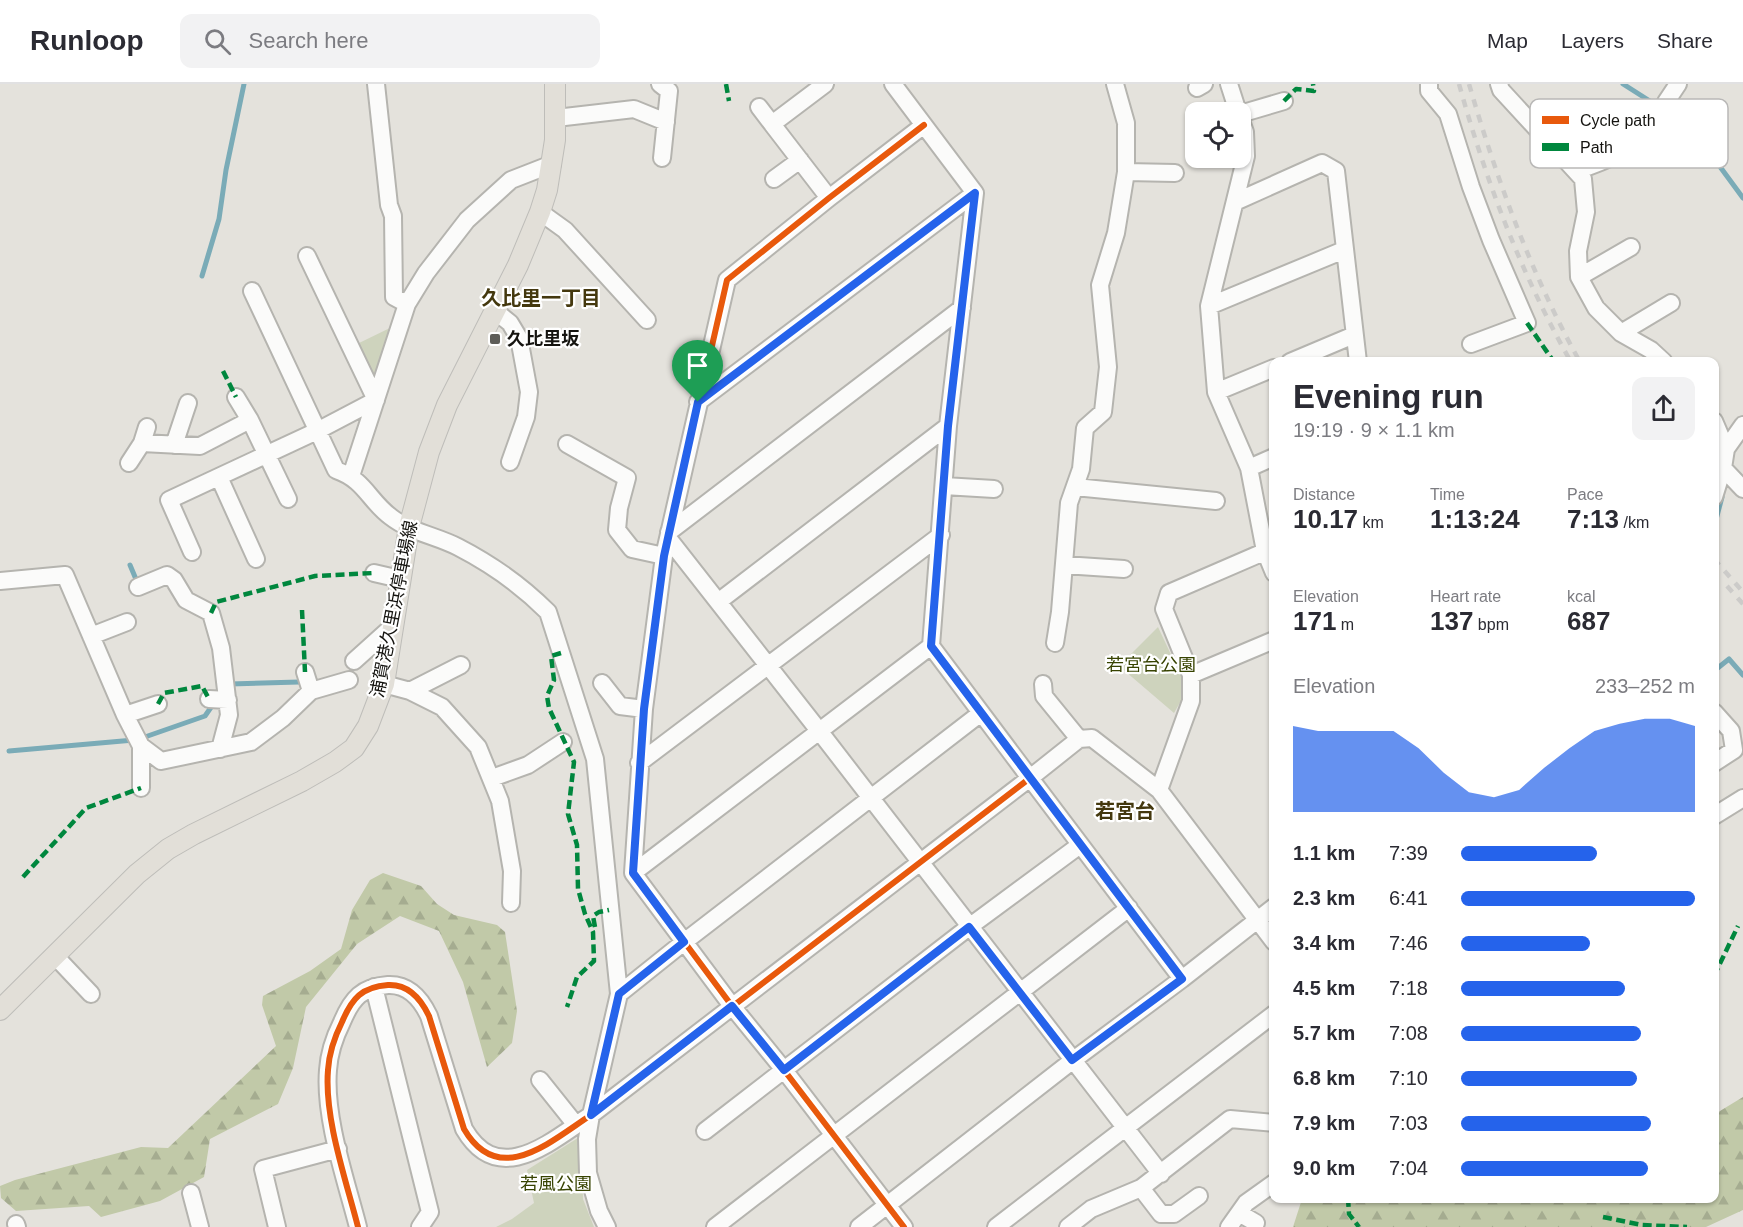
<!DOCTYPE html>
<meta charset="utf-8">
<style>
body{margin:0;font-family:Helvetica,"Noto Sans JP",sans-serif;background:#f2f2f3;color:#2b2b33;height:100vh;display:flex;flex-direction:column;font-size:22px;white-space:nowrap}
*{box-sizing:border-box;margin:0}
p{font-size:20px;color:#7c7c81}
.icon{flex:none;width:33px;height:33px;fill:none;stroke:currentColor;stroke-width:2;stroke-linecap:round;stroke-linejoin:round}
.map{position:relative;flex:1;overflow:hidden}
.drawer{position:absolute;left:1269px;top:273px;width:450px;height:846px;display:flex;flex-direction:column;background:#fff;border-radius:12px;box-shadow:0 2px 4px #0004}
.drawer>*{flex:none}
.controls{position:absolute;left:1185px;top:18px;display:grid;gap:12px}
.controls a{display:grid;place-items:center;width:66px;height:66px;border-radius:12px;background:#fff;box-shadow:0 2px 4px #0004;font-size:30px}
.pin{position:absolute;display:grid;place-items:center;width:51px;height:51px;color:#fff;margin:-62px -26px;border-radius:50% 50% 50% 0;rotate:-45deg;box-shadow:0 0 6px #0007}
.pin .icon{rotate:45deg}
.round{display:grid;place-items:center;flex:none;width:63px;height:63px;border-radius:12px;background:#f2f2f3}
.summary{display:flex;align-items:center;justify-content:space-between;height:102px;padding:0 24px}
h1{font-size:33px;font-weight:700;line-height:45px}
.figures{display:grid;grid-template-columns:repeat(3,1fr);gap:9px;height:102px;padding:6px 24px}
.figures div{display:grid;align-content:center}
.figures b{font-size:26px;font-weight:700}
.figures small{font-size:16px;font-weight:400}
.figures p{font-size:16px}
.chart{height:168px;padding:12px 24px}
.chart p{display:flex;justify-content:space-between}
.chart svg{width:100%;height:108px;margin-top:6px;fill:#2563eb;opacity:.7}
ul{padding:0 24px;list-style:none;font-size:20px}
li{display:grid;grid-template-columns:96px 72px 1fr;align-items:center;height:45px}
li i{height:15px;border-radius:8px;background:#2563eb}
header{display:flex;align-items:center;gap:36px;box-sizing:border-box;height:84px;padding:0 30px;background:#fff;border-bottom:2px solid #e1e1e2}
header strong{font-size:28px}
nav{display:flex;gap:33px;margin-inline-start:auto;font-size:21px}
.search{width:420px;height:54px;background:#f2f2f3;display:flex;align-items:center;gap:15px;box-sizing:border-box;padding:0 21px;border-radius:12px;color:#7c7c81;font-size:22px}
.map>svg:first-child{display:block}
.green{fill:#ced3bd}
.forest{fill:url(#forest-firs)}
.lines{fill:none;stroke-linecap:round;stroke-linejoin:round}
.stream{stroke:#7aabb7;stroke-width:5}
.minor-casing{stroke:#b5b4af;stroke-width:20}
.major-casing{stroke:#bebdb9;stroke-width:22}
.minor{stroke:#fbfbfa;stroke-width:16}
.major{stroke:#e2dfd8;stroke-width:20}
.rail{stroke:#cccbc9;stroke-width:4.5;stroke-dasharray:8 8;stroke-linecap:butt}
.quiet{stroke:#00873e;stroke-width:4.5;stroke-dasharray:9 4.5;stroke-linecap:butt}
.cycleway-casing{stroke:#fff;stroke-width:10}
.cycleway{stroke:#e8590c;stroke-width:6}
.route-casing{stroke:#fff;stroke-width:12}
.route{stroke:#2563eb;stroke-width:8}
.poi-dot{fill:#5d5c57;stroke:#fff;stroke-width:2}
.labels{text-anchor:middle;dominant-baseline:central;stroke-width:4.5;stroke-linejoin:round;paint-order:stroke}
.poi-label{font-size:18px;font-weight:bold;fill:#151410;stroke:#fff;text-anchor:start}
.street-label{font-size:18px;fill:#151410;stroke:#fff}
.park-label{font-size:18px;fill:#374301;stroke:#fff}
.neighbourhood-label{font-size:20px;font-weight:bold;fill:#44380e;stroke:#fff}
.key{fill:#fff;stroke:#b9b8b7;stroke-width:1.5}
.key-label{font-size:16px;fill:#151410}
</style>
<header>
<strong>Runloop</strong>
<div class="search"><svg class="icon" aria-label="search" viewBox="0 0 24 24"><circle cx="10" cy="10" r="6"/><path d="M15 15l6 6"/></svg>Search here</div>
<nav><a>Map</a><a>Layers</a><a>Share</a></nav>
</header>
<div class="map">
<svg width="1743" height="1143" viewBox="0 0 1743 1143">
<defs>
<pattern id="forest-firs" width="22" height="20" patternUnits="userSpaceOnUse" patternTransform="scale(1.5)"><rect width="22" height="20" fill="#c1c9a8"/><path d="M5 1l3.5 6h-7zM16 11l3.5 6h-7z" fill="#a5ac90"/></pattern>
</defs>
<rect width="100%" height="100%" fill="#e4e2dc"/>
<!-- green -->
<path class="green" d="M394 242 374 299 357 260Z
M1158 543 1182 594V615L1174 629 1119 582Z
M581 1052 583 1115 594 1143H496L512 1135 534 1119 527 1086Z"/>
<!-- forest -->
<path class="forest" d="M383 789 421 802 437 820 454 831 497 841 505 848 517 927 512 959 487 983 463 898 439 847 400 832 357 860 306 923 293 984 278 1020 210 1055 204 1093 160 1117 101 1133 89 1122 16 1127 1 1114 0 1102 15 1096 141 1063 168 1064 276 962 262 921 263 912 310 887 341 865 352 826 370 796Z
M1743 1013V1126L1706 1143H1293L1302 1115 1714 1114 1715 1030Z"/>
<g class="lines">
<!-- stream -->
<path class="stream" d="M1623 0 1678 35 1707 65 1743 114
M202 192 219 135 226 86 244 0
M1714 443 1722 413
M130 481 138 500
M1714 587 1729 575 1743 591
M230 600 299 598
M142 654 205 632 214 619
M9 667 134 656"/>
<defs>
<path id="minor" d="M376 0 389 121 393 132 394 213 407 220
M660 0 669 7 662 74
M825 0 772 40 829 114
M893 0 975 109 948 342 931 562 1030 694 1079 655 1092 654 1159 706 1274 858
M1229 0 1238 28
M1429 0V7L1448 30 1471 103 1491 156 1527 239 1471 260
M1499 0 1501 6 1583 95 1586 128 1578 167 1579 193 1596 224 1621 249 1651 266 1664 278
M1197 4 1204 0
M1666 18 1678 0
M759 23 772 40
M1240 30 1284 17
M556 34 634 25 666 38
M1240 34 1245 48 1246 72 1209 222 1216 308 1249 384 1265 467 1274 489
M1576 87C1605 77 1633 66 1655 44
M1126 88 1175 89
M774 95 800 76
M1235 118 1322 79 1336 87 1358 278
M540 128 565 146 647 236
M307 172 376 316
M1579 193 1631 163
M252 207 336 386C365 396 369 417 391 433 410 448 437 452 458 463 491 480 522 502 548 528L595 675 619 910 591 1031 587 1055 588 1089 599 1127 607 1143
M1209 222 1344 166
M495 227 510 239 519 254 529 308 526 333 510 378
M1621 249 1671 219
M1290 278 1354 251
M1216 308 1274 284
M236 313 250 336 288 415
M698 318 975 109
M1714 337 1726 365
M142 359 200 362 250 336
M567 360 627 394 619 424 617 446 632 465 664 472
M174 361 188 319
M129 379 142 359 147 343
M1249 384 1274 373
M1723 384 1743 405
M351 392 407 220 426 189 467 136 511 96 552 80
M219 393 256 475
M944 402 994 405
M1075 403 1216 417
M1714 413 1723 384 1726 365 1743 341
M669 448 962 224
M668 454 820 648 1161 1090
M192 468 169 416 317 347 376 316
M1064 481 1124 485
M374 489 400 495
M0 497 65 491 125 631 141 662 161 677 251 658 283 634 311 607 349 596
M138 503 167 491 174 496 186 516 211 529 221 564 229 631 220 665
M718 518 948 342
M91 552 127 538
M1055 559 1060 528 1069 419 1081 385 1085 344 1103 328 1108 283 1100 201 1116 149 1126 88V39L1115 0
M354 577 394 541
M305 588 311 607
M1191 591 1274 556
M602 599 620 622 644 625
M384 600 410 607 442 623 478 663 500 717 512 787 511 819
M1043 600 1044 612 1079 655
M410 607 461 581
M209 615 228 616
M1714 628 1731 647 1734 666 1714 679
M125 631 158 620
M141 662V704
M639 679 941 451
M492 694 528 681 563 658
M1159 706 1191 617V591L1164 525 1169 509 1273 464
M1714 732 1743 714
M633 789 931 562
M55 872 91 910
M374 903 430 1128 420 1143
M619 910 684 858 981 629
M540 996 576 1041
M705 1047 969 843 1080 761
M1141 1104 1161 1130H1174L1199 1112
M191 1109 200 1143
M1239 1129 1256 1139
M16 1140 17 1143
M277 1143 263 1085 338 1065
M358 1143C346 1096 324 1034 328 986 329 970 335 952 342 938 352 914 362 903 388 901 409 900 421 915 429 932L464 1045C499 1105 551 1057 591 1031L1030 694 1182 895
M715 1143 1129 824
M859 1143 1072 977 1182 895 1274 823
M904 1143 784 986 732 922 633 789 644 625 664 472 727 196 829 114 924 41
M996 1143 1274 930
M1068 1143 1091 1125 1141 1104 1230 1035 1274 1039
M1229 1143 1246 1119 1274 1099"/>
<path id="major" d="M0 926 137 790 168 765 194 750 302 697 335 678 354 664 368 642 384 600 409 443 429 368 447 321 518 181 540 128 547 106 555 56V0"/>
</defs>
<!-- minor casing -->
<use href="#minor" class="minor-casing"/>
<!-- major casing -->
<use href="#major" class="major-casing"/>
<!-- minor -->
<use href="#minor" class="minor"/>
<!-- major -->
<use href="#major" class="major"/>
<!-- rail -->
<path class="rail" d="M1459 0C1486 97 1521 190 1571 278
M1469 0C1497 96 1531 190 1580 278
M1714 475 1743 508
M1727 502 1743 520"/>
<!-- quiet -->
<path class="quiet" d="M726 0 729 17
M1284 17 1296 5 1314 7 1313 0
M1527 239 1554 278
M223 287 236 313
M302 526 305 588
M211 529 216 518 315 492 374 489
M561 569 551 572 554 596 547 612 549 624 574 678 568 730 577 761 578 805 585 830 593 848 594 877 577 893 567 923
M158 620 164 609 202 602 209 615
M23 793 86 724 141 704
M595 843 593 832 599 828 609 826
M1714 892 1738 842
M1714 964 1717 967
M1348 1114 1349 1130 1359 1143
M1603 1133 1642 1141 1687 1143"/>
<defs>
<path id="cycleway" d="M358 1143C346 1096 324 1034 328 986 329 970 335 952 342 938 352 914 362 903 388 901 409 900 421 915 429 932L464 1045C499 1105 551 1057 591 1031L1030 694 1182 895
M904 1143 784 986 732 922 633 789 644 625 664 472 727 196 829 114 924 41"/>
</defs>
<!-- cycleway casing -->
<use href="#cycleway" class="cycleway-casing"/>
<!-- cycleway -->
<use href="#cycleway" class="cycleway"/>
</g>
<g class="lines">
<defs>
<path id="route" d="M975 109 948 342 931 562 1182 895 1072 976 969 843 784 986 732 922 591 1031 619 910 684 858 633 789 644 625 664 472 698 318Z"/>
</defs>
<!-- route casing -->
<use href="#route" class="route-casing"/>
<!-- route -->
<use href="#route" class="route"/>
</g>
<!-- markers -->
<rect class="poi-dot" x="489" y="249" width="12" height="12" rx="3"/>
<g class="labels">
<!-- poi labels -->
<g class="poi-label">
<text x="507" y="255">久比里坂</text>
</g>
<!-- street labels -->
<g class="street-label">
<text transform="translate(394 525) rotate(-79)">浦賀港久里浜停車場線</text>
</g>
<!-- park labels -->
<g class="park-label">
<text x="1151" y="581">若宮台公園</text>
<text x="556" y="1100">若風公園</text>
</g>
<!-- neighbourhood labels -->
<g class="neighbourhood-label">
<text x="541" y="214">久比里一丁目</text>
<text x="1125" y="727">若宮台</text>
</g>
</g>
<!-- legend -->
<rect x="1530" y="15" width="198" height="69" rx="9" class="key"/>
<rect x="1542" y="32" width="27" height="8" fill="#e8590c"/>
<rect x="1542" y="59" width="27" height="8" fill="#00873e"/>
<g class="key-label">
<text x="1580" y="42">Cycle path</text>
<text x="1580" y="69">Path</text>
</g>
</svg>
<div class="controls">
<a><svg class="icon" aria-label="locate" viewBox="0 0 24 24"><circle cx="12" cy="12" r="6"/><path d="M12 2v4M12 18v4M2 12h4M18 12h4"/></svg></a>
</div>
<div class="pin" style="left:698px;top:318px;background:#1e9e55"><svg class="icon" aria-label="arrive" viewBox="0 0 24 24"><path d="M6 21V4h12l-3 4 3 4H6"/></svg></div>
<section class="drawer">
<div class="summary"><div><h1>Evening run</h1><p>19:19 · 9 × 1.1 km</p></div><a class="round"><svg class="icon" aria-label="share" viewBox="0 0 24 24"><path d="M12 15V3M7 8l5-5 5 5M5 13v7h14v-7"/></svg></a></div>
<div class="figures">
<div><p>Distance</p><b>10.17<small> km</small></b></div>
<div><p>Time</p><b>1:13:24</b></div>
<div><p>Pace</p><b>7:13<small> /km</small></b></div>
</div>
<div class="figures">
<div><p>Elevation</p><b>171<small> m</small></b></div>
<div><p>Heart rate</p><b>137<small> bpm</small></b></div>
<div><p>kcal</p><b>687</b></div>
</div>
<div class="chart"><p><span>Elevation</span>233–252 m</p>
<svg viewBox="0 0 160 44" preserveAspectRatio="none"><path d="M0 44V9L10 11L20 11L30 11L40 11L50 18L60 28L70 36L80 38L90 35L100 26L110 18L120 11L130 8L140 6L150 6L160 9V44z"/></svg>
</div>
<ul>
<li><b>1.1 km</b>7:39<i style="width:58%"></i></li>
<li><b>2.3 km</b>6:41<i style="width:100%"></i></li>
<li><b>3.4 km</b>7:46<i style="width:55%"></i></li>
<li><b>4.5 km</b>7:18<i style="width:70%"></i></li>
<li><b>5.7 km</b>7:08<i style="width:77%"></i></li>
<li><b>6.8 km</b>7:10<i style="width:75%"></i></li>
<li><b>7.9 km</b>7:03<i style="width:81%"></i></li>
<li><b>9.0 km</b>7:04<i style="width:80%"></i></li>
</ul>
</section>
</div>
